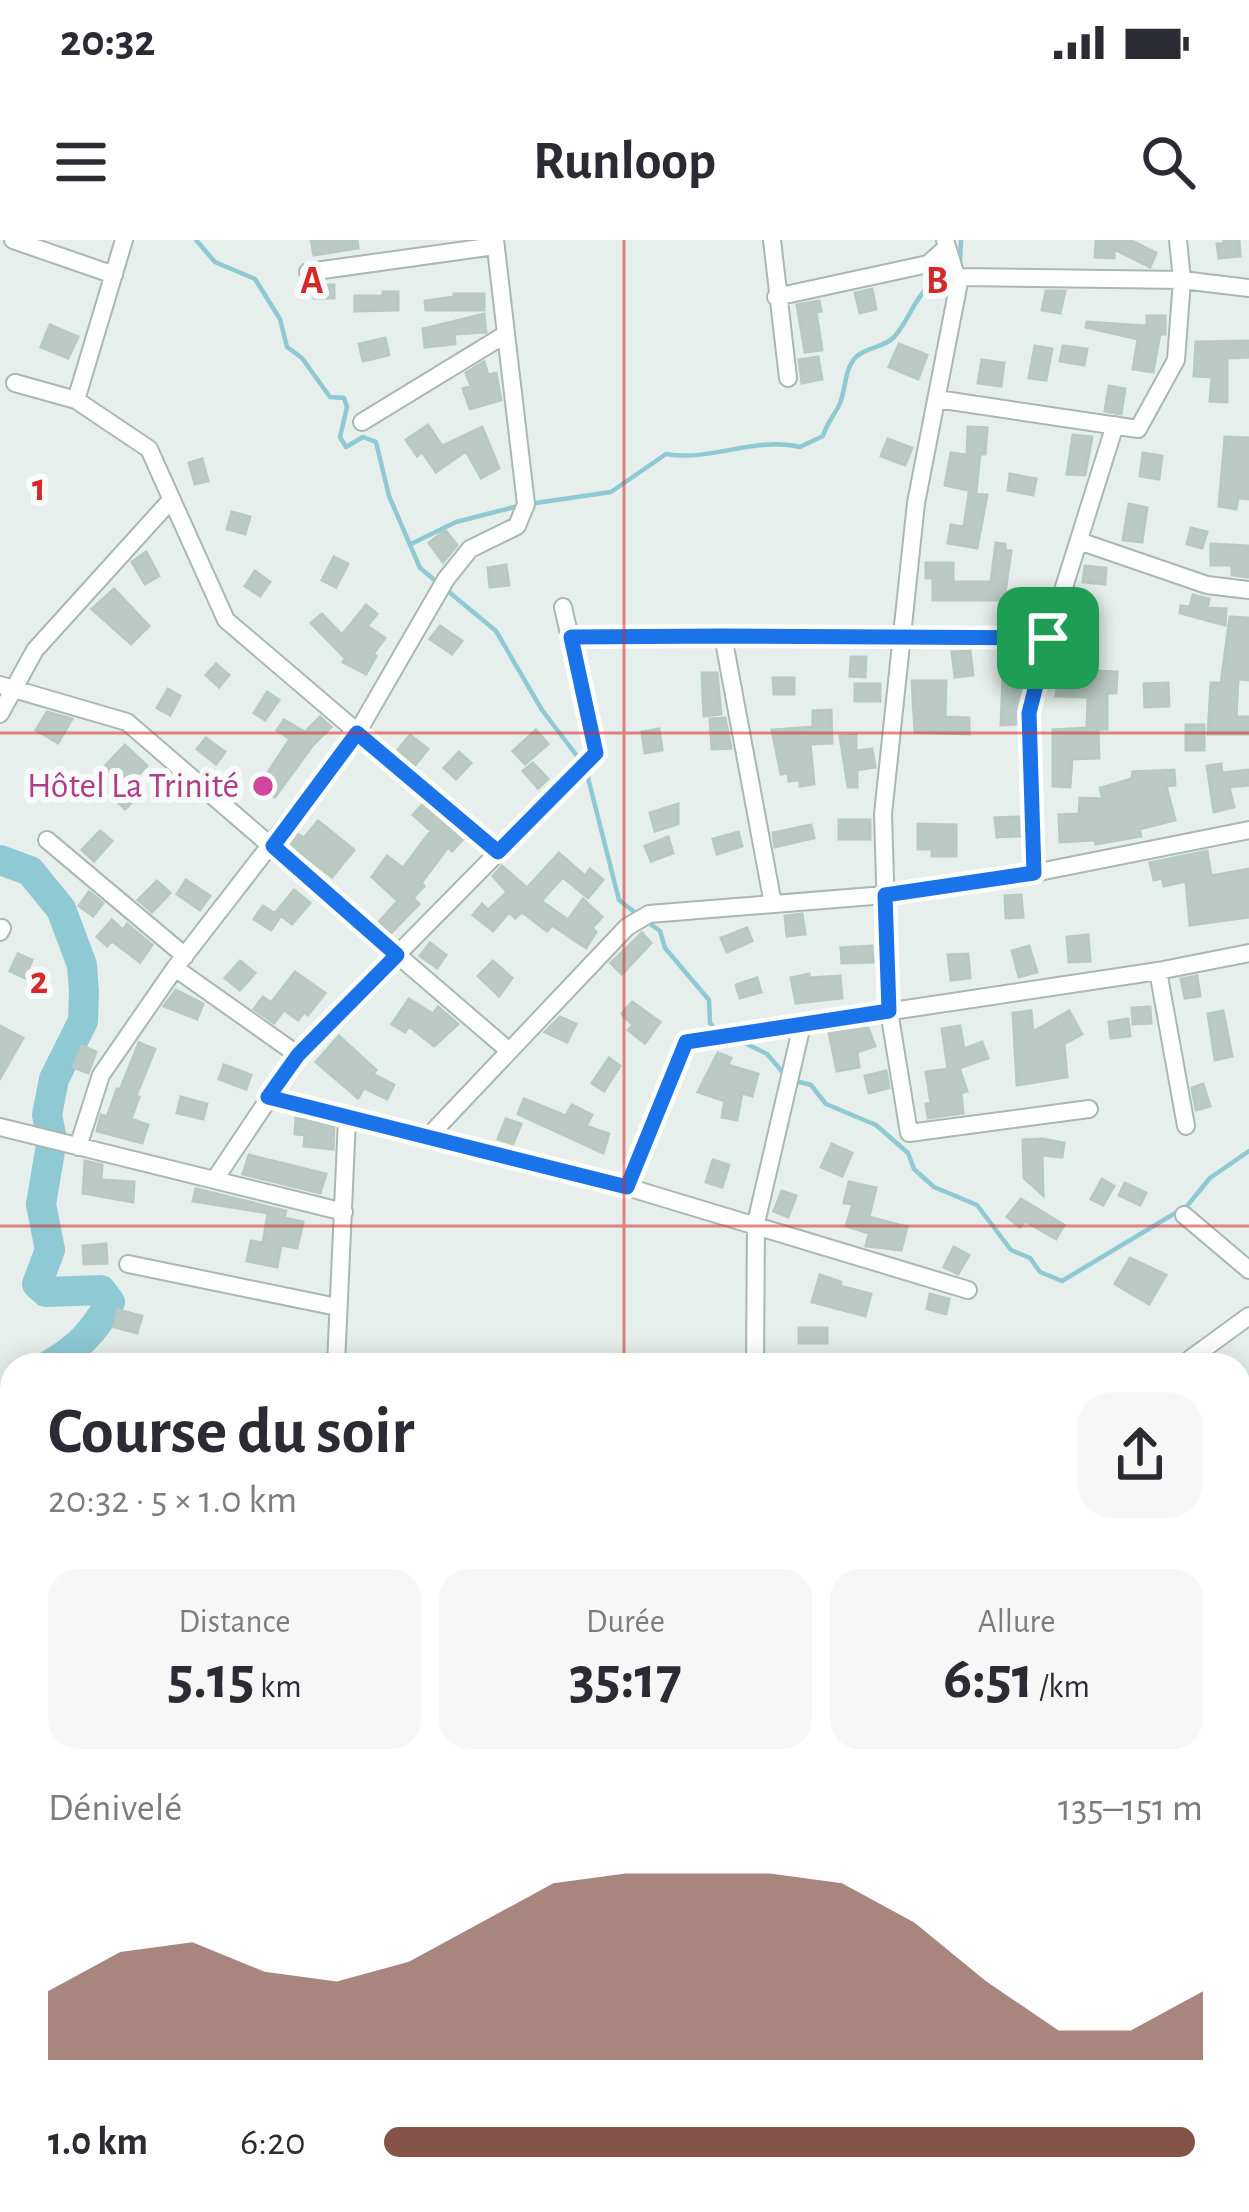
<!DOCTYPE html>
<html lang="fr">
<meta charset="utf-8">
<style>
body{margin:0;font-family:"Alegreya Sans",sans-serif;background:#f7f7f7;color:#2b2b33;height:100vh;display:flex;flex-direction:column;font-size:45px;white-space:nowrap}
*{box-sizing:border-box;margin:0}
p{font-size:39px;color:#7c7c81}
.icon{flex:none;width:66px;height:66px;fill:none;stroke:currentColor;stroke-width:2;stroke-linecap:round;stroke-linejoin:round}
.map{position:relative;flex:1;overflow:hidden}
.panel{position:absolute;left:0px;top:1113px;width:1251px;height:861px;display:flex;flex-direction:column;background:#fff;border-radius:36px 36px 0 0;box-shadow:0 6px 30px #0003}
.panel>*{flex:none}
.pin{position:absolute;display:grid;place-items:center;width:102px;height:102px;color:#fff;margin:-51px;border-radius:24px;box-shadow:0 6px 18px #0006}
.round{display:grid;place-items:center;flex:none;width:126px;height:126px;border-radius:36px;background:#f7f7f7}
.summary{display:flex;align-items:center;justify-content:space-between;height:204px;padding:0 48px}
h1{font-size:66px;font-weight:600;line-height:90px}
.figures{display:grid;grid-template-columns:repeat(3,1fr);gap:18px;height:204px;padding:12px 48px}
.figures div{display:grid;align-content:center;border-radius:30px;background:#f7f7f7;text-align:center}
.figures b{font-size:60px;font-weight:600}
.figures small{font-size:33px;font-weight:400}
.figures p{font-size:33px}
.chart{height:336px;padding:24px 48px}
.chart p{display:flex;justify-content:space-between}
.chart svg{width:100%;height:216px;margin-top:12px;fill:#855347;opacity:.7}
ul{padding:0 48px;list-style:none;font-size:39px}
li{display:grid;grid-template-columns:192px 144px 1fr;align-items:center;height:90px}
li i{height:30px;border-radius:15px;background:#855347}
.status{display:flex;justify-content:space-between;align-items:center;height:84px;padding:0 60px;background:#fff;direction:ltr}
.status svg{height:33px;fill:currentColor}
header{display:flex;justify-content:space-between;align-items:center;height:156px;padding:0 48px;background:#fff;font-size:54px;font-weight:600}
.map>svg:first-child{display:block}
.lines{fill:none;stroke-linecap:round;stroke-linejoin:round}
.stream{stroke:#8ec9d4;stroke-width:4.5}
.river{stroke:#8ec9d4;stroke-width:30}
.building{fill:#bbcac4;stroke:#b8c9c2;stroke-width:3}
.minor-casing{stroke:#a8b8b2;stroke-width:20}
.minor{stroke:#fff;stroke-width:16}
.route-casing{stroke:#fff;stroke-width:24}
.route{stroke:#1a73e8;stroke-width:15}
.grid{fill:none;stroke:#d62828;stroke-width:3;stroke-opacity:0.55}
.hotel-dot{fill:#d1479c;stroke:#f7fbf9;stroke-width:4.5}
.labels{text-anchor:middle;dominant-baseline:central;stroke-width:12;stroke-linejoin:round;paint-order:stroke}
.hotel-label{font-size:36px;fill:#b23c85;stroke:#f7fbf9;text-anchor:end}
.grid-label{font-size:39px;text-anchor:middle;font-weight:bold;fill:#d62828;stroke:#f7fbf9;stroke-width:12;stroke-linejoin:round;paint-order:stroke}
</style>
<div class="status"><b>20:32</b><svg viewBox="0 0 49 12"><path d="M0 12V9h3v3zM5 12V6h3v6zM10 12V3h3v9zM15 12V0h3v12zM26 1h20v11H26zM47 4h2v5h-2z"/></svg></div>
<header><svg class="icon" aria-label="menu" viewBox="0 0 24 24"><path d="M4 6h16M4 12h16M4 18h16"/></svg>Runloop<svg class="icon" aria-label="search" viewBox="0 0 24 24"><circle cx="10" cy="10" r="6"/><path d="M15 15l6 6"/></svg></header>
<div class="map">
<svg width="1249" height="1972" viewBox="0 0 1249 1972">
<rect width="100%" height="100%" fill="#e6efeb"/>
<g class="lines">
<!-- stream -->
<path class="stream" d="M196 0 215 22 255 39 280 79 287 107 302 118 330 157 344 158 347 167 340 197 346 207 363 197 376 202 389 256 420 328 496 391 542 470 580 520
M960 23 961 0
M529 264 611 252 666 214C711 222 755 196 800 207L823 196C827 182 835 175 840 163 846 149 844 132 854 119 864 107 885 108 895 96 914 73 917 46 948 34
M411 304 456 282 518 266
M586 530 619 660 637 674
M646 681 660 691 665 708 709 760 710 783 718 792
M739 800 767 814 786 836
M796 841 811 845 826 864 876 885 908 913 914 929 934 947 977 965 1011 1010 1030 1018 1040 1032 1062 1041 1187 966 1210 938 1249 911"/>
<!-- river -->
<path class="river" d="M0 620 30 631 61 669 82 725 84 752 83 781 54 839 47 875 52 899 41 964 50 1010 37 1044 46 1052 101 1050 110 1062C95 1091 77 1109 49 1125
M0 1185 12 1171
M0 1323 10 1353 5 1396 12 1410
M148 1972 151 1962"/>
</g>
<!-- building -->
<path class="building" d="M311 0H357L358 8 314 15Z
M1096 0H1130L1156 13 1150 27 1114 9V18L1095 17Z
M1224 0H1239L1240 16 1219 18 1217 4H1224Z
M314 45H334V58H314Z
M872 49 876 69 860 73 855 53Z
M1046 51H1065L1060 73 1042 70Z
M383 52H398V70L355 71V56H383Z
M454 54H484V70H426L425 61 454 57Z
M819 61 821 71 816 72 822 110 805 112 797 65Z
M484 74 486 92 454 94 455 104 425 107 423 89Z
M1147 76H1165V94H1160L1153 132 1133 129 1138 99 1086 87 1087 82 1147 86Z
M50 85 78 97 68 118 41 107Z
M385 98 389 115 363 121 359 104Z
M1249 101V117L1227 118V162L1210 161 1212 137 1194 136 1196 102Z
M899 104 927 115 918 139 889 127Z
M1035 106 1052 109 1046 140 1029 138Z
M1063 106 1087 109 1084 125 1060 121Z
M818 117 822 139 802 143 799 120Z
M982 120 1004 123 1001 146 978 143Z
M484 122 488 135 496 133 501 160 470 169 463 149 471 146 466 133Z
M1109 146 1125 149 1121 174 1105 171Z
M428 185 442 206 482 187 499 228 481 238 466 211 436 232 422 212 417 216 406 200Z
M968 187 987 188 985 214H980L976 252 945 245 951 213 967 215Z
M1073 195 1092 197 1085 235 1067 234Z
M1225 197 1249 198V259L1238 258 1236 269 1219 266Z
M888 199 912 208 905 225 881 216Z
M1143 213 1162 216 1159 239 1140 236Z
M202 219 208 241 195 244 189 223Z
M1010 234 1036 239 1033 255 1008 250Z
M969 253 987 255 977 308 948 303 951 285 964 287Z
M1129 264 1147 268 1142 302 1123 300Z
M232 272 250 277 245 294 227 289Z
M1191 288 1207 292 1202 308 1187 304Z
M445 290 457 305 443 322 429 303Z
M996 303 1005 304V310L1011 311 1004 360H933V338H926V323H953V342H991Z
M1211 304 1249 306V337L1232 335V325H1211Z
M146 312 159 336 145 344 132 322Z
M334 317 348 324 336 347 322 340Z
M506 325 509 345 490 347 488 328Z
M1085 326 1106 328 1105 344 1083 342Z
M255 331 270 342 260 356 245 346Z
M114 349 149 386 131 404 92 369Z
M1193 355 1209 359 1207 368 1226 369 1225 385 1180 373 1181 366 1190 367Z
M366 365 377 374 367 386 385 398 373 414 376 416 366 434 343 422 345 418 311 383 322 374 342 395Z
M1230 377 1249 378V440L1238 439 1236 477H1249V494H1208L1211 443H1221Z
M440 386 462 401 452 414 430 399Z
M970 411 973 435 955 437 952 412Z
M1004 411H1032L1017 484 1001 485Z
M851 417H866L865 437 850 436Z
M216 424 229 435 219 447 206 435Z
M1060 429 1117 432 1116 453H1107V489H1098L1099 518 1072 519 1070 547 1053 546V490L1087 488 1088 457 1056 456Z
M702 433H717L721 474 704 476Z
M773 438H794V454H774Z
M912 441H946L945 477 969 478V494L915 492Z
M1168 443 1169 466 1145 467 1144 444Z
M855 444H880V461H855Z
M168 449 180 456 170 475 157 468Z
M267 452 279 460 265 480 254 473Z
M831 470 832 503 810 504 814 544 800 546V540L789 541 788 533 781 534 772 490 813 487V471Z
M47 472 72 479 58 503 36 490Z
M320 477 331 487 312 506 275 557 259 546 290 499 277 490 284 480 305 492Z
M725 478 731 508 712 509 710 479Z
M1186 485H1204V510H1186Z
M659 489 662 510 645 513 642 492Z
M536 490 548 504 525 524 513 511Z
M410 495 428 509 415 525 398 510Z
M856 495V511L872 509 875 527 857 530V547H848L840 496Z
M206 498 225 512 216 524 197 509Z
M125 505 147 526 127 546 138 556 125 569 106 551 110 547 101 538 107 533 102 529Z
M459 512 471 523 456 539 444 528Z
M533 523 548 539 538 548 523 531Z
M1221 524 1222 533 1249 530V545L1229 547 1234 567 1214 572 1207 526Z
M1174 530 1175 545 1166 546 1175 580 1139 589 1141 596 1096 604 1095 600 1060 602 1059 575 1079 574 1080 558 1103 559 1100 548 1132 539 1133 532Z
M678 564V584L655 591 650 573Z
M422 565 462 600 452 611 448 607 421 643 424 646 413 658 419 664 391 693 379 682 398 661 372 637 387 616 403 628 431 591 413 575Z
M1019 577 1020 596 997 597 995 578Z
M839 580H870V599H839Z
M318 581 354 610 332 637 288 603 296 593 304 598Z
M918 584 956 585V616H932V609H918Z
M811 585 814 598 775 607 773 593Z
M100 591 112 601 94 621 82 610Z
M738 592 742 606 717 614 713 599Z
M668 597 673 613 651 621 645 606Z
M1207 611 1211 636 1249 629V677L1190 685 1186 641 1164 646 1162 638 1154 640 1150 623Z
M559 613 585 636 590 629 603 640 588 658 563 637 541 661 568 680 583 659 602 677 592 688 596 692 586 708 552 685 547 691 522 672 515 678 509 672 493 691 473 675 482 664 488 670 507 652 493 636 502 626 527 648Z
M186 640 210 656 200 670 177 654Z
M157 641 170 653 152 672 138 660Z
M294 650 310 663 292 684 276 672Z
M89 652 103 663 93 676 79 666Z
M1021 655 1023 677 1006 678 1005 656Z
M263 666 280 677 271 690 254 679Z
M802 674 805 694 787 696 785 676Z
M112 680 123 690 127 684 152 705 140 722 112 701 107 706 97 697Z
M747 688 752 701 727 712 721 698Z
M642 693 651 703 622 734 611 723Z
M1088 695 1090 721 1069 722 1067 697Z
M430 703 446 715 437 728 420 716Z
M872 706 873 722 842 723 841 708Z
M1029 706 1037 732 1019 737 1012 711Z
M18 714 32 720 25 738 10 731Z
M968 714 970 738 951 740 948 715Z
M240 721 255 733 240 750 225 738Z
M493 721 512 738 499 756 478 736Z
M295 732 325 753 308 775 304 772 298 780 284 770 274 783 254 769 263 757 271 763Z
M809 734V738L840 736 842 758 796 763 791 738Z
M1197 736 1200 756 1185 758 1181 739Z
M757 738 761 752 740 758 736 745Z
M176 750 203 764 197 779 164 766Z
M409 759 433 774 438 767 458 784 434 806 409 786 405 792 392 784Z
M632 762 660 782 645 803 628 790 633 785 622 774Z
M1150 767 1151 783 1133 784 1132 768Z
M1031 771 1033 792 1069 771 1082 794 1064 804 1067 837 1017 845 1013 773Z
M1223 771 1232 816 1215 820 1208 774Z
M560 777 576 784 567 802 545 792Z
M1128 779 1130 796 1111 798 1109 782Z
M0 786 23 798 0 838Z
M960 786 964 809 982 802 988 818 959 828 967 851 961 853 963 873 928 878 926 864 931 863 926 832 948 829 942 789Z
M868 788 875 806 857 812 859 827 837 831 829 793Z
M339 796 376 830 373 834 394 845 387 859 364 848 358 858 316 822Z
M139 803 155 809 136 856 139 857 131 879 148 885 142 903 97 891 101 875 107 877 117 849 120 850Z
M82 806 96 812 88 833 73 827Z
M718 813 731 818 728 825 758 834 752 856 742 853 737 880 722 877 725 861 698 852Z
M609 818 620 826 604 851 592 843Z
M224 825 251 835 246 849 219 839Z
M886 831 889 848 869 853 865 836Z
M1203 844 1210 866 1196 870 1192 848Z
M181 857 207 864 203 879 177 873Z
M524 859 566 876 572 865 592 875 586 886 609 894 603 913 518 874Z
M296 878 334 886 333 909 304 906 305 895 295 894Z
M506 879 521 884 513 904 498 899Z
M1042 899 1064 903 1062 917 1042 915 1043 955 1024 938 1023 900Z
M832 904 852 913 842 936 821 927Z
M249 915 326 934 320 953 243 934Z
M713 920 729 925 722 947 706 942Z
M85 921 102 925 101 940 134 942 133 962 83 953Z
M1102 939 1114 946 1103 965 1091 959Z
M849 942 876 948 869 977 907 987 901 1010 866 1006 869 993 846 986 853 964 844 963Z
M1125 943 1146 953 1140 965 1119 955Z
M196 949 286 971 284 978 303 982 297 1008 281 1005 277 1027 247 1021 251 1001 263 1003 268 973 193 961Z
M782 951 796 956 788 977 774 971Z
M1021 959 1064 985 1056 999 1025 981 1020 987 1007 977Z
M106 1004 107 1023 84 1024 83 1006Z
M954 1007 969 1015 958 1034 944 1027Z
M1130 1018 1166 1035 1149 1064 1115 1044Z
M820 1035 841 1042 840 1046 871 1054 865 1076 812 1062Z
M930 1054 949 1059 946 1074 927 1069Z
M118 1070 142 1076 137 1093 114 1087Z
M799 1088H827V1103H799Z"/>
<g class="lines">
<defs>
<path id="minor" d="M13 0 114 35
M772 0 788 138
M945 0 956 36 960 37 1182 40 1249 48
M308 32 495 6
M960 37 916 263 883 574 889 771 909 893 1089 869
M776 57 928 24 946 8
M15 143 76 160 124 0
M937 159 1138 189 1176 120 1182 40 1178 0
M76 160 149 209 226 380 498 612
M362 182 506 94
M1079 301 1207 345 1249 350
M723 396 773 664
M571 397 1048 398
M0 445 127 482 508 810
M0 474 35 410 170 261
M47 600 185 716
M1034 633 1029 473 1048 398 1115 185
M0 692 2 688
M175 728 298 815
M1158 731 1186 886
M269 857 627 947 968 1050
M0 887 344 972
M427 898 627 687 649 674 885 655 1034 633 1249 590
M78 907 101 835 175 728 357 493 446 339 470 309 517 286 526 264 495 0
M215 939 298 815 596 513 563 367
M627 947 686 802 1158 731 1249 713
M1184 975 1249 1030
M128 1024 337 1067
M1190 1119 1249 1076
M336 1125 347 879
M755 1125 756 983 802 785
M1239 1185 1249 1186
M0 1187 12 1188
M1239 1327 1249 1329
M1239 1474 1249 1476
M1239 1640 1249 1641
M1239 1743H1249
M0 1873 12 1866
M1239 1885 1249 1886
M0 1926 12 1945
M34 1972 67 1962
M462 1972V1962
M750 1972V1962
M1086 1972V1962"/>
</defs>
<!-- minor casing -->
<use href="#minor" class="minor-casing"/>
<!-- minor -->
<use href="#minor" class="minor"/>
</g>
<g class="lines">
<defs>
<path id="route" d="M723 396 1048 398 1029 473 1034 633 885 655 889 771 686 802 627 947 268 857 298 815 397 715 273 606 357 493 498 612 596 513 571 397Z"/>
</defs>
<!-- route casing -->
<use href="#route" class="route-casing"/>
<!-- route -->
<use href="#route" class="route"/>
</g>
<!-- grid -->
<path class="grid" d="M624 0V1125M0 493H1249M0 986H1249M0 1479H12M1239 1479H1249M624 1962V1972"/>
<!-- markers -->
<circle class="hotel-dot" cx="263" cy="546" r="12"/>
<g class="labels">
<!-- hotel labels -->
<g class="hotel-label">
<text x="239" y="546">Hôtel La Trinité</text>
</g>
</g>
<g class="grid-label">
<text x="312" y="53">A</text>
<text x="937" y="53">B</text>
<text x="39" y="260">1</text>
<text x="39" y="753">2</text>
</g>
</svg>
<div class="pin" style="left:1048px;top:398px;background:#1e9e55"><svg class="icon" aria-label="arrive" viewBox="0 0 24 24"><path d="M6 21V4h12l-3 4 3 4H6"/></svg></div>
<section class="panel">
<div class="summary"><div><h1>Course du soir</h1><p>20:32 · 5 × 1.0 km</p></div><a class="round"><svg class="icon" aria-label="share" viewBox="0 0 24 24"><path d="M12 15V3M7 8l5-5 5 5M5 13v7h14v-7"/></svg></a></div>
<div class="figures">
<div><p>Distance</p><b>5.15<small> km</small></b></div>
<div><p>Durée</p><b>35:17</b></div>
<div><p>Allure</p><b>6:51<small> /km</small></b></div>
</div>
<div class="chart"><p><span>Dénivelé</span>135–151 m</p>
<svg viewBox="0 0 160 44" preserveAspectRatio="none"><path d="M0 44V30L10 22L20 20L30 26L40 28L50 24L60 16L70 8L80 6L90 6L100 6L110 8L120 16L130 28L140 38L150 38L160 30V44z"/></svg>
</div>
<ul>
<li><b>1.0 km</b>6:20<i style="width:99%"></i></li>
</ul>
</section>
</div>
